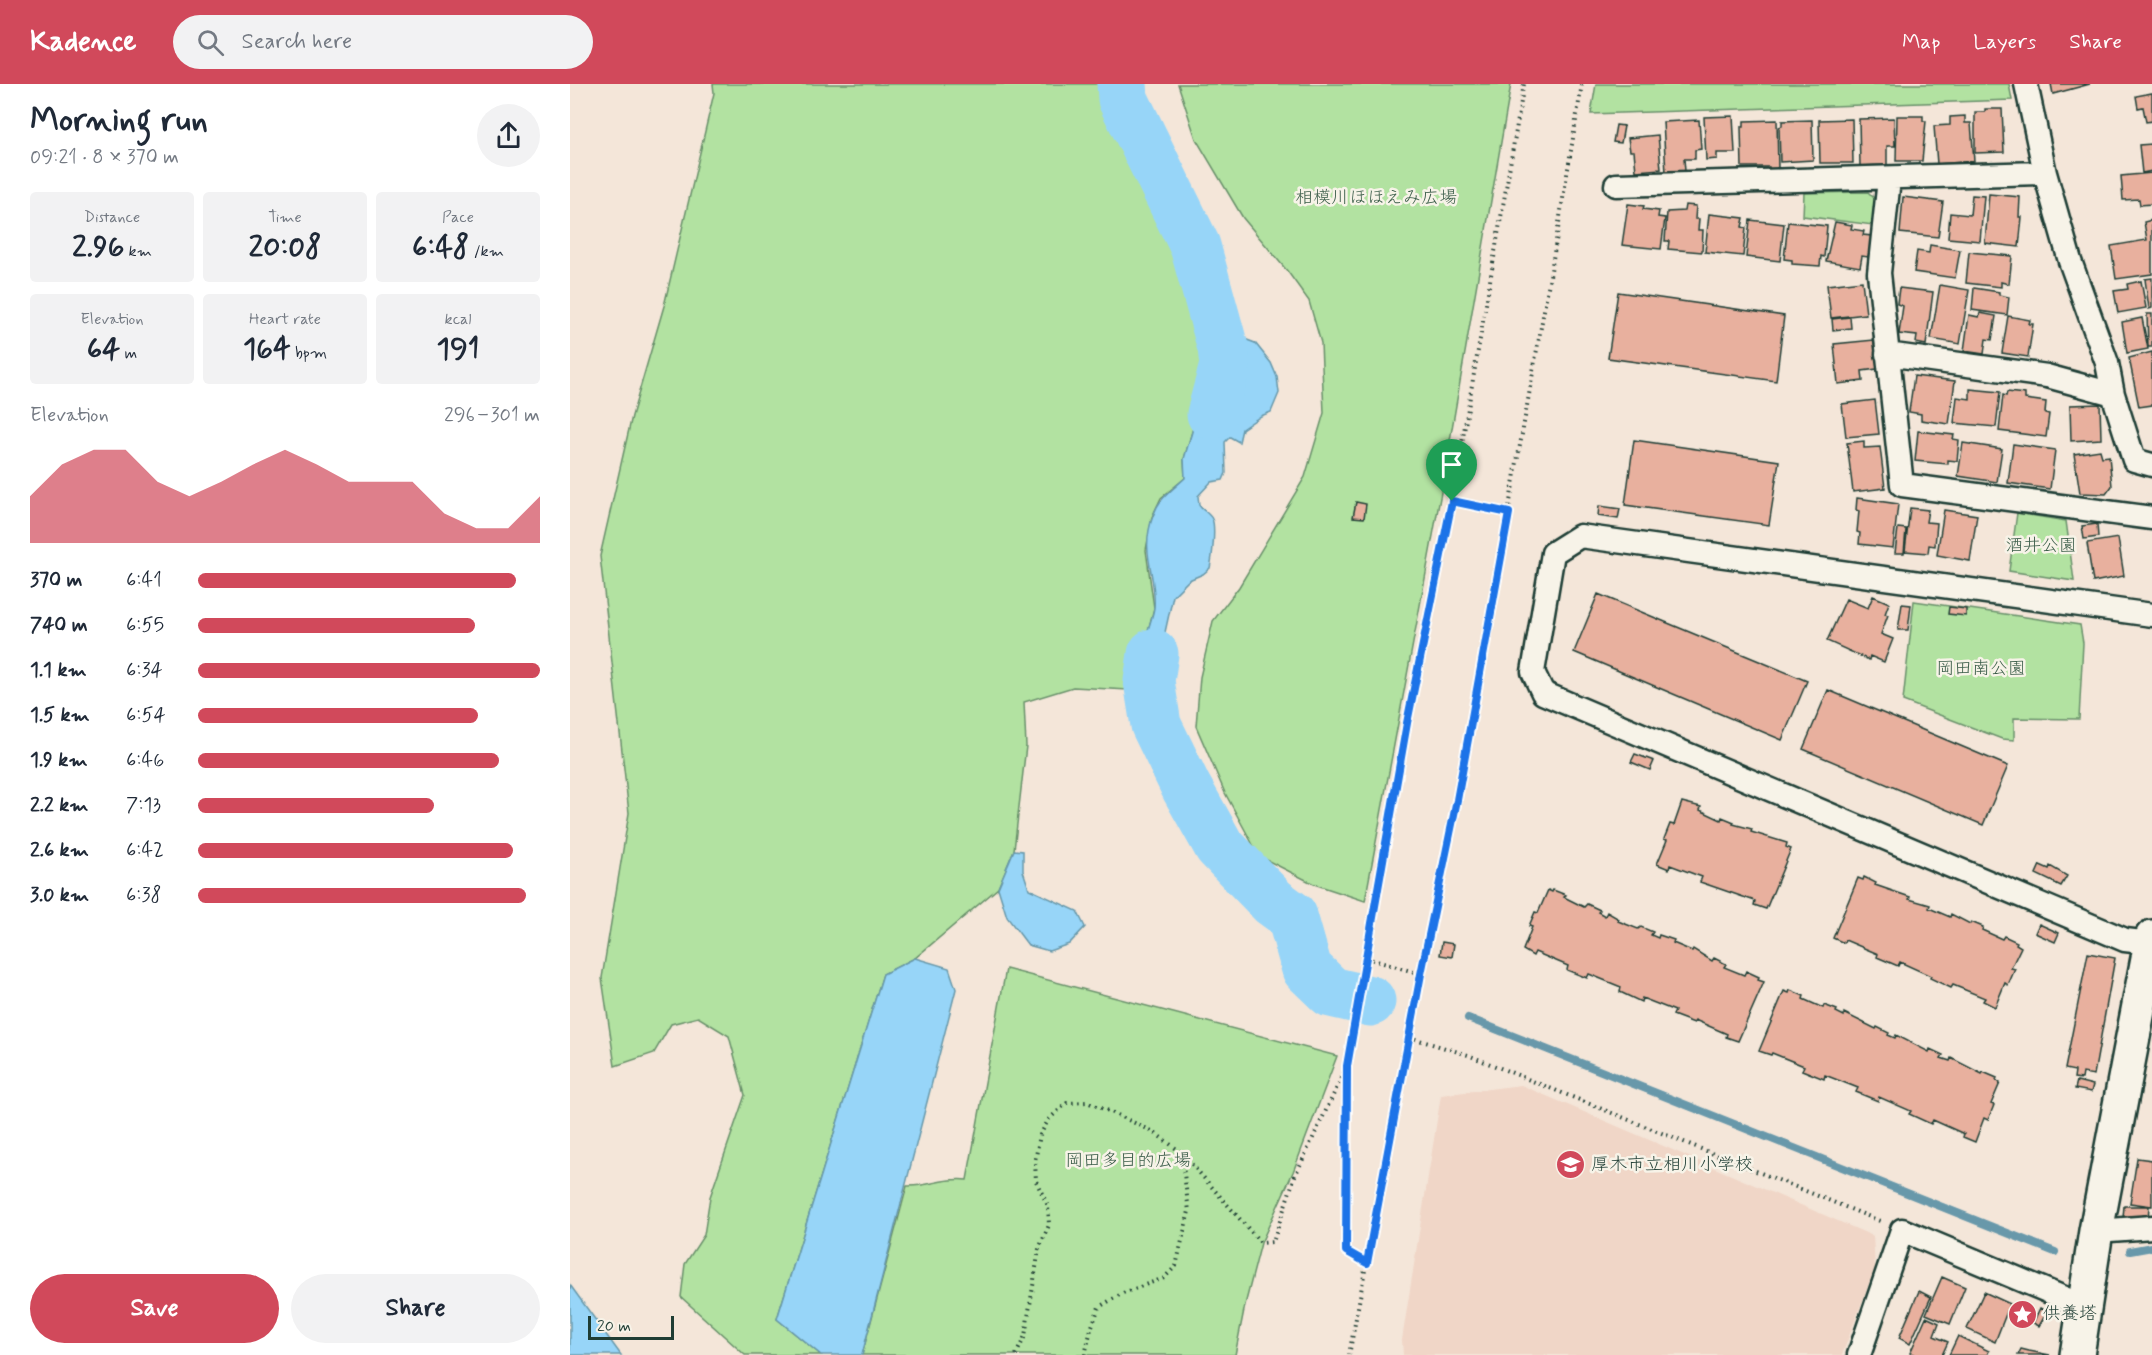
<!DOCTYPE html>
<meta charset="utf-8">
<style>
body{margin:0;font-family:Mynerve,"Klee One",sans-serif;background:#f2f2f3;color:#1f2937;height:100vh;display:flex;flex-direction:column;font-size:22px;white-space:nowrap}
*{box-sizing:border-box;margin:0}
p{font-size:20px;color:#747a83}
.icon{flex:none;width:33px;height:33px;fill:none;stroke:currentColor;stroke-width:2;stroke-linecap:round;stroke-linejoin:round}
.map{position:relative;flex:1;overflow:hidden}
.drawer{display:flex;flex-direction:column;background:#fff;width:570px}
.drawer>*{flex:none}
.scale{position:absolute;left:18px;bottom:15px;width:86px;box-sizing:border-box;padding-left:6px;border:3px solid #1f3d34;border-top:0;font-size:16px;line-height:21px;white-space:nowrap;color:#1f3d34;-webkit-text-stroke:4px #f7f3e8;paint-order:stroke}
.pin{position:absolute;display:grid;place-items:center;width:51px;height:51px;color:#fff;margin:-62px -26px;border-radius:50% 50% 50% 0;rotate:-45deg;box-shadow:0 0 6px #0007}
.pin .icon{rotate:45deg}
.round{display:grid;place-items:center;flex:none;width:63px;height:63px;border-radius:32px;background:#f2f2f3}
.headline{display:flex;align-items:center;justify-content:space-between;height:102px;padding:0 30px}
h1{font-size:33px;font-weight:700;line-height:45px}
.figures{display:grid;grid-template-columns:repeat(3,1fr);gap:9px;height:102px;padding:6px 30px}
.figures div{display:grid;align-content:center;border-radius:6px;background:#f2f2f3;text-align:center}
.figures b{font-size:30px;font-weight:700}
.figures small{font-size:16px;font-weight:400}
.figures p{font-size:16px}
.chart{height:168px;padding:12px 30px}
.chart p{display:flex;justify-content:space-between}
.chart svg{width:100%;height:108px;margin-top:6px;fill:#d1495b;opacity:.7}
.action{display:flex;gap:12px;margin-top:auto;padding:12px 30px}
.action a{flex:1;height:69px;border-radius:36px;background:#d1495b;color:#fff;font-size:24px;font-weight:700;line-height:69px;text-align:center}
.action a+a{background:#f2f2f3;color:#1f2937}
ul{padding:0 30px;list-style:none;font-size:20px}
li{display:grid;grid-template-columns:96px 72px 1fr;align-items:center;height:45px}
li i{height:15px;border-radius:8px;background:#d1495b}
header{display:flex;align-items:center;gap:36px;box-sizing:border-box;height:84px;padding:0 30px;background:#d1495b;color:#fff}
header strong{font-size:28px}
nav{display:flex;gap:33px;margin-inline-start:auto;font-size:21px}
.search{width:420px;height:54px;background:#f2f2f3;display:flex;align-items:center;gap:15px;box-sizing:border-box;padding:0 21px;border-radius:33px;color:#747a83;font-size:22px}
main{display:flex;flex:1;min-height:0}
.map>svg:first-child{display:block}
.built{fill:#f0d6c7}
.green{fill:#b2e2a1;stroke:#68906a;stroke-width:1.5}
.water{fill:#97d5f8;stroke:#6798aa;stroke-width:1.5}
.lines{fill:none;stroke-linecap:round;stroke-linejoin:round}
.stream{stroke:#6798aa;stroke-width:8}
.river{stroke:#97d5f8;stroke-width:51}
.building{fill:#e8b09e;stroke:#1f3d34;stroke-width:1.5}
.street-casing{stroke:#1f3d34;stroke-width:27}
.secondary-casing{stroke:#1f3d34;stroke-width:38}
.path{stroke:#1f3d34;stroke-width:4;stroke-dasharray:1.5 4.5;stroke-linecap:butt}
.street{stroke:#f7f3e8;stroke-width:22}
.secondary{stroke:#f7f3e8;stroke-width:33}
.route-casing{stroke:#fff;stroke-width:12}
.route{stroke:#1a73e8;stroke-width:8}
.labels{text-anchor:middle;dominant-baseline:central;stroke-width:5;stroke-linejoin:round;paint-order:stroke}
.park-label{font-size:18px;fill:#3c5e4a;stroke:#f7f3e8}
.poi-label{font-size:18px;fill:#1f3d34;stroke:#f7f3e8;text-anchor:start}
</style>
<header>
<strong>Kadence</strong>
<div class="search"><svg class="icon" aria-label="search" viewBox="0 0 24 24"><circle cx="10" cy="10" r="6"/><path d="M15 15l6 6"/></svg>Search here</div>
<nav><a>Map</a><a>Layers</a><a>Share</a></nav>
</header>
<main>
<section class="drawer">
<div class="headline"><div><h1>Morning run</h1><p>09:21 · 8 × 370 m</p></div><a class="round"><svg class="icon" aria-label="share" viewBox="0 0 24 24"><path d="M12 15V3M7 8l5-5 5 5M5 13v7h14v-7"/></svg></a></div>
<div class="figures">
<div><p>Distance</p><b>2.96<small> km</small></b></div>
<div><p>Time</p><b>20:08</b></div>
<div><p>Pace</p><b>6:48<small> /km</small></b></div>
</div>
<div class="figures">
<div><p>Elevation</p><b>64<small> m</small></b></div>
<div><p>Heart rate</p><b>164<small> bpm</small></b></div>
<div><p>kcal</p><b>191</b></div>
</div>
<div class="chart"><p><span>Elevation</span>296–301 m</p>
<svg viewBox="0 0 160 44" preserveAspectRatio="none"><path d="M0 44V25L10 12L20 6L30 6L40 19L50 25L60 19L70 12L80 6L90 12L100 19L110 19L120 19L130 32L140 38L150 38L160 25V44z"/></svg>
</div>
<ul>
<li><b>370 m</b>6:41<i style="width:93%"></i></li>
<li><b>740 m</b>6:55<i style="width:81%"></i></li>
<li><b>1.1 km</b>6:34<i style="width:100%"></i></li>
<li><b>1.5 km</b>6:54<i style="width:82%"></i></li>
<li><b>1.9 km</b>6:46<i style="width:88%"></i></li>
<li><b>2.2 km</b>7:13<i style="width:69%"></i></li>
<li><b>2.6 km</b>6:42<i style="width:92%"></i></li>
<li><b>3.0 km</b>6:38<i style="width:96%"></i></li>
</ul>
<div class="action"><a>Save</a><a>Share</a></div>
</section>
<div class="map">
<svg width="1582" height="1271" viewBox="0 0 1582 1271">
<rect width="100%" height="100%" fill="#f4e6d9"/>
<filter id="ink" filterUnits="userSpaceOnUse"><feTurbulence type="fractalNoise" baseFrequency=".0167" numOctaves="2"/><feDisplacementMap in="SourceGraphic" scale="12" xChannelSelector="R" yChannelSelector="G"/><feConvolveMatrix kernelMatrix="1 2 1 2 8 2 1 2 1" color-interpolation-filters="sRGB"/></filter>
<g filter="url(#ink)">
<!-- built -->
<path class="built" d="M951 1001 1303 1152 1305 1184 1272 1271H833L832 1256 871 1011Z"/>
<!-- green -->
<path class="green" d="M143 0H569L580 34 632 143 609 169 614 213 647 272 630 307 628 327 614 375 615 394 591 414 582 433 579 450 576 466 584 524 578 547 574 578 577 607 503 603 454 618 456 662 444 766 428 804 345 874 313 890 207 1235 251 1271H175L111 1213 115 1180 134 1151 140 1113 175 1011 159 952 128 933 101 940 84 969 45 982 32 894 59 729 30 472 62 332 94 222 144 9Z
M608 0H941L872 403 795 817 744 800 689 772 655 709 626 642 630 593 643 537 669 503 735 393 754 329 751 259 739 217 718 188 673 134 626 55Z
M1026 0H1439L1442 16 1021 30Z
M1298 108 1306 116 1303 141 1233 132 1234 109Z
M1447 429 1496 437 1504 497 1439 487Z
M1344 517 1510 541 1513 559 1509 635 1444 634V656L1432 655 1333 617Z
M436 885 767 972 723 1088 691 1159 675 1221 665 1271H292L337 1102C358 1103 374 1093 397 1096Z"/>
<!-- water -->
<path class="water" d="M672 254 685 259 701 279 707 293 709 309 701 328 691 332 672 345 669 358 660 353 655 358 656 389 653 396 641 398 628 412 629 421C632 426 640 430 642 435 646 443 642 475 640 484L633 490 619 496 603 512 590 571 581 595C590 609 600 623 594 639L586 641C571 620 573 571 578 546 580 539 583 531 584 524 587 490 569 469 583 432 589 414 602 406 615 394L614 375 628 327 630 307 653 264 660 257Z
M444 766 453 767V787L459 805 507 827 515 843 499 860 479 867 458 861 437 833 428 804Z
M345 874 379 884 386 905 292 1271H251L207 1235 313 890Z
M0 1201 51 1271H0Z"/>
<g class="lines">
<!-- stream -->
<path class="stream" d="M898 934 1485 1168
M1560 1167 1582 1163"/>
<!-- river -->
<path class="river" d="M552 0 553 15 625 162 653 264 655 281 642 330
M583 570 579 597 586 641 616 703 649 762 703 818 722 832 737 885 761 908 800 917"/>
</g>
<!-- building -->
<path class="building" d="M1481 0H1520L1483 10Z
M1582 9V37L1576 38 1573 23 1568 24 1566 12Z
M1415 25H1432L1434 68 1405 69V28H1415Z
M1163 32 1165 69H1147V75L1136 76 1134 33Z
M1327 32H1353V37H1356L1352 77H1326Z
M1395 32V39H1401L1404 77 1367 80 1364 42 1380 41V33Z
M1324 34 1325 62H1317V81L1290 82 1289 35Z
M1282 35 1283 79H1250L1249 36Z
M1129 36 1131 65 1125 66V75H1114L1115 87 1096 89 1093 38Z
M1207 36 1208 86H1199V83H1172L1171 43H1174V37Z
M1242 36 1243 76 1210 78 1209 43 1212 42V37Z
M1046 41 1054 42 1051 59 1043 58Z
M1088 51 1091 85 1066 87 1064 67H1060L1058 54Z
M1582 60V87L1572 89 1569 61Z
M1582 89V120L1570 121 1569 115 1553 116 1551 92Z
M1419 110 1450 113 1449 133H1452L1449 163 1415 159Z
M1402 111 1414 112 1410 157 1378 154 1380 129 1400 131Z
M1333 113 1373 118 1368 153 1330 149Z
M1058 120 1074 122 1073 125 1089 127 1088 133 1095 134 1091 165 1052 161Z
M1115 121 1126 122 1125 135H1129L1128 146H1133L1132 168 1098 165 1099 157H1095L1097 128 1114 127Z
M1139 130 1174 134 1172 143 1176 144 1173 172 1135 168Z
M1180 136 1214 140 1210 177 1176 173Z
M1582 136V190L1546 195 1541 162 1577 156 1574 138Z
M1218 138 1257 142 1254 173 1251 172 1250 182 1222 180V176L1214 175Z
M1265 138 1282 141 1281 145 1294 147 1293 151 1302 152 1298 173 1292 172 1290 183 1256 177Z
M1360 161 1390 166 1385 194 1344 188 1347 167 1359 169Z
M1399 168 1442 172 1439 200 1431 198V203L1396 199Z
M1582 194V224L1579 225 1575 195Z
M1292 197 1296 230 1261 234 1257 201Z
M1571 197 1576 224 1548 229 1544 207 1558 205 1557 200Z
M1370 201 1399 206 1390 260 1361 255Z
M1329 204 1363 208 1356 261 1346 259 1347 252 1329 250 1333 222 1327 220Z
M1404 204 1429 208V211L1439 213 1437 231 1402 226Z
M1048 208 1214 232 1206 297 1038 274Z
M1410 229 1426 232 1422 256 1416 255 1414 270 1394 267 1399 231 1409 233Z
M1577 230H1582V263H1578Z
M1438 232 1460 236 1459 240H1463L1458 273 1432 269Z
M1280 233 1281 244 1263 246 1262 235Z
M1572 234 1578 265 1557 269 1552 238Z
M1304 256 1307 285 1292 287 1293 297 1268 300 1264 260Z
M1582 268V321L1569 323 1559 274Z
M1344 292 1385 297 1379 340 1351 336V330L1339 328Z
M1400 305 1430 308 1426 343 1384 339 1387 313 1400 315Z
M1437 308 1455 310V315L1476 318 1475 329 1479 330 1476 353 1429 347 1433 311 1436 312Z
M1305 316 1309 350 1276 353 1272 320Z
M1530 320 1531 355 1501 357 1500 321Z
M1348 347 1384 351 1383 355 1389 356 1387 377 1378 376V380L1345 377Z
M1064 356 1209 377 1199 441 1055 421Z
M1294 357V364L1310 363 1315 404 1283 408 1277 359Z
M1393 359 1432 365 1427 398 1388 392Z
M1443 360 1485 366 1480 405 1438 399Z
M1530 366 1532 373 1539 372 1542 402 1536 410 1510 409 1504 370Z
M1287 414 1328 420 1323 464 1289 460 1290 449 1287 448 1289 427 1286 426Z
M786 418 796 420 794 434 783 433Z
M1029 422 1050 425 1048 435 1028 432Z
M1340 424 1358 426 1356 438 1367 439 1365 462 1359 461 1358 469 1335 467Z
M1374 426 1407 431 1400 477 1367 471Z
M1527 440 1528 453 1514 455 1512 442Z
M1328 444 1336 445 1334 469H1325Z
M1548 454 1554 492 1523 498 1517 459Z
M1028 510 1237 597 1212 656 1004 568Z
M1303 512 1319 519 1315 530 1318 531 1311 550 1323 555 1314 578 1300 572 1299 576 1257 557 1276 515 1298 524Z
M1332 520 1341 521 1338 546H1328Z
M1379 523 1396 525V532L1378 530Z
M1258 606 1438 682 1413 741 1233 665Z
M1065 670 1084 677 1080 686 1061 678Z
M1112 718 1131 723 1130 726 1151 736 1152 733 1164 738 1163 740 1182 745 1181 748 1217 759 1216 763 1221 765 1196 825 1184 821 1185 817 1130 798 1132 793 1100 781 1099 785 1087 780 1097 756 1094 755 1100 740 1104 741Z
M1470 781 1479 785 1480 782 1497 792 1491 802 1466 790Z
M1294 793 1306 799 1305 801 1340 813 1339 815 1360 821 1359 824 1380 833 1381 830 1400 840 1401 838 1413 843 1412 846 1432 855 1434 852 1447 858 1446 860 1451 863 1441 884 1445 885 1438 901 1435 899 1425 923 1413 917 1415 914 1383 901 1381 904 1360 894 1361 892 1330 878 1328 882 1307 873 1308 870 1275 856 1274 859 1263 854 1288 794 1293 796Z
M978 806 982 808 983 806 996 811 994 813 1014 823 1017 820 1030 826 1028 828 1035 832 1037 828 1049 835 1048 837 1068 845 1071 843 1083 848 1081 851 1088 854 1089 851 1104 856 1103 859 1122 867 1123 865 1142 877 1144 874 1156 880 1154 883 1174 891 1176 887 1189 893 1188 896 1194 898 1168 957 1156 953 1157 950 1125 936 1124 939 1103 931 1105 927 1072 914 1071 918 1050 908 1051 903 1019 890 1017 894 997 886 998 882 965 868 963 872 953 866 962 843 959 842 965 828 968 829Z
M1469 840 1489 849 1485 858 1465 849Z
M872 858 884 860 882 873 870 871Z
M1518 869 1545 874 1524 991 1513 989 1512 995 1504 994 1505 987 1495 985Z
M1220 906 1234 912 1233 915 1253 924 1254 921 1267 926 1266 928 1274 932V929L1306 945 1307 943 1319 949 1318 951 1325 954 1326 951 1359 968 1360 965 1373 971 1371 974 1380 977 1381 974 1412 990 1413 988 1427 994 1426 996 1430 999 1421 1020 1424 1021 1418 1036 1414 1034 1405 1058 1393 1053 1394 1050 1363 1036 1361 1040 1339 1030 1341 1027 1309 1013 1308 1017 1286 1008 1288 1004 1255 991 1254 995 1232 986 1234 982 1202 969 1201 971 1189 967 1214 907 1219 909Z
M1507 997 1523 1001 1521 1008 1505 1005Z
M1567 1074 1582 1076V1122L1560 1119Z
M1554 1122H1579L1578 1136 1553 1134Z
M1372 1193 1395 1203 1380 1240 1356 1230Z
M1349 1207 1361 1213 1340 1260 1329 1254Z
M1414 1208 1440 1220 1425 1258 1397 1245Z
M1470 1224 1477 1228 1469 1242 1463 1239Z
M1356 1233 1369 1239 1364 1252 1378 1258 1372 1271H1346L1340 1269Z
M1388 1252 1419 1267 1417 1271H1379Z
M1451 1265 1459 1267 1480 1271H1448Z"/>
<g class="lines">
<defs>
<path id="street" d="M1456 0 1475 89 1500 177 1537 279 1543 310 1564 376 1582 381
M1319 95 1309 189 1332 401 1582 434
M1046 101 1475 89
M1317 270 1477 292 1543 310
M1581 859 1555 856 973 609 963 588 983 469 1010 452 1582 531
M1526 1147 1582 1143
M1289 1271 1332 1146 1513 1222"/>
<path id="secondary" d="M1507 1271 1526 1147 1582 853"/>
</defs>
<!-- street casing -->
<use href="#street" class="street-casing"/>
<!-- secondary casing -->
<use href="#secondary" class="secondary-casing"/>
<!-- path -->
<path class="path" d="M882 417 939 429
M796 874 851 890
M839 953 898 971 1310 1137
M777 982 837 639 882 417 954 0
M446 1271 455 1252 469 1165 479 1141 478 1122 466 1097 465 1077 470 1051 479 1035 497 1019 517 1018 541 1028 582 1047 611 1068 691 1159 703 1158 725 1092 777 982 776 1167 797 1179
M515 1271 521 1245 529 1223 553 1209 594 1194 606 1182 619 1127 611 1068
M779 1271 851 890 887 716 982 181 1012 0"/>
<!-- street -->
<use href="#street" class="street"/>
<!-- secondary -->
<use href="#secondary" class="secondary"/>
</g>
</g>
<g class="lines" filter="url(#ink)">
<defs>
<path id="route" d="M882 417 939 429 887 716 851 890 797 1179 776 1167 777 982 837 639Z"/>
</defs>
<!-- route casing -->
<use href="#route" class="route-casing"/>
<!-- route -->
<use href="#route" class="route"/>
</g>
<!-- icons -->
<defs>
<symbol id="school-disc" viewBox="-11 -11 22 22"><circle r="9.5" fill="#d1495b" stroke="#f7f3e8"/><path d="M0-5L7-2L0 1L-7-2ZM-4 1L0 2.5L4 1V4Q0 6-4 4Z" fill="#fff"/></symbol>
<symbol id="sight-disc" viewBox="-11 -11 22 22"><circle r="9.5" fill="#d1495b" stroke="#f7f3e8"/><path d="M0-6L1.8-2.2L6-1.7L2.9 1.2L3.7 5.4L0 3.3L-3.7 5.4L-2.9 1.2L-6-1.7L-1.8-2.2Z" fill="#fff"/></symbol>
</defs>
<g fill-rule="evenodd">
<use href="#school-disc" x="984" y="1064" width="33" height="33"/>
<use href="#sight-disc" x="1436" y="1214" width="33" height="33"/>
</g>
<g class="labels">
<!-- park labels -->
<g class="park-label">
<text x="806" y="114">相模川ほほえみ広場</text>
<text x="1471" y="462">酒井公園</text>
<text x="1411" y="585">岡田南公園</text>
<text x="558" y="1077">岡田多目的広場</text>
</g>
<!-- poi labels -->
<g class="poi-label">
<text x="1021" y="1081">厚木市立相川小学校</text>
<text x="1473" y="1230">供養塔</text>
</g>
</g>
</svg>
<div class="scale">20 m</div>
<div class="pin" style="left:882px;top:417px;background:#1e9e55"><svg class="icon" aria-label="arrive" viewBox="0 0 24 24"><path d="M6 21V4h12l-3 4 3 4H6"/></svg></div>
</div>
</main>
